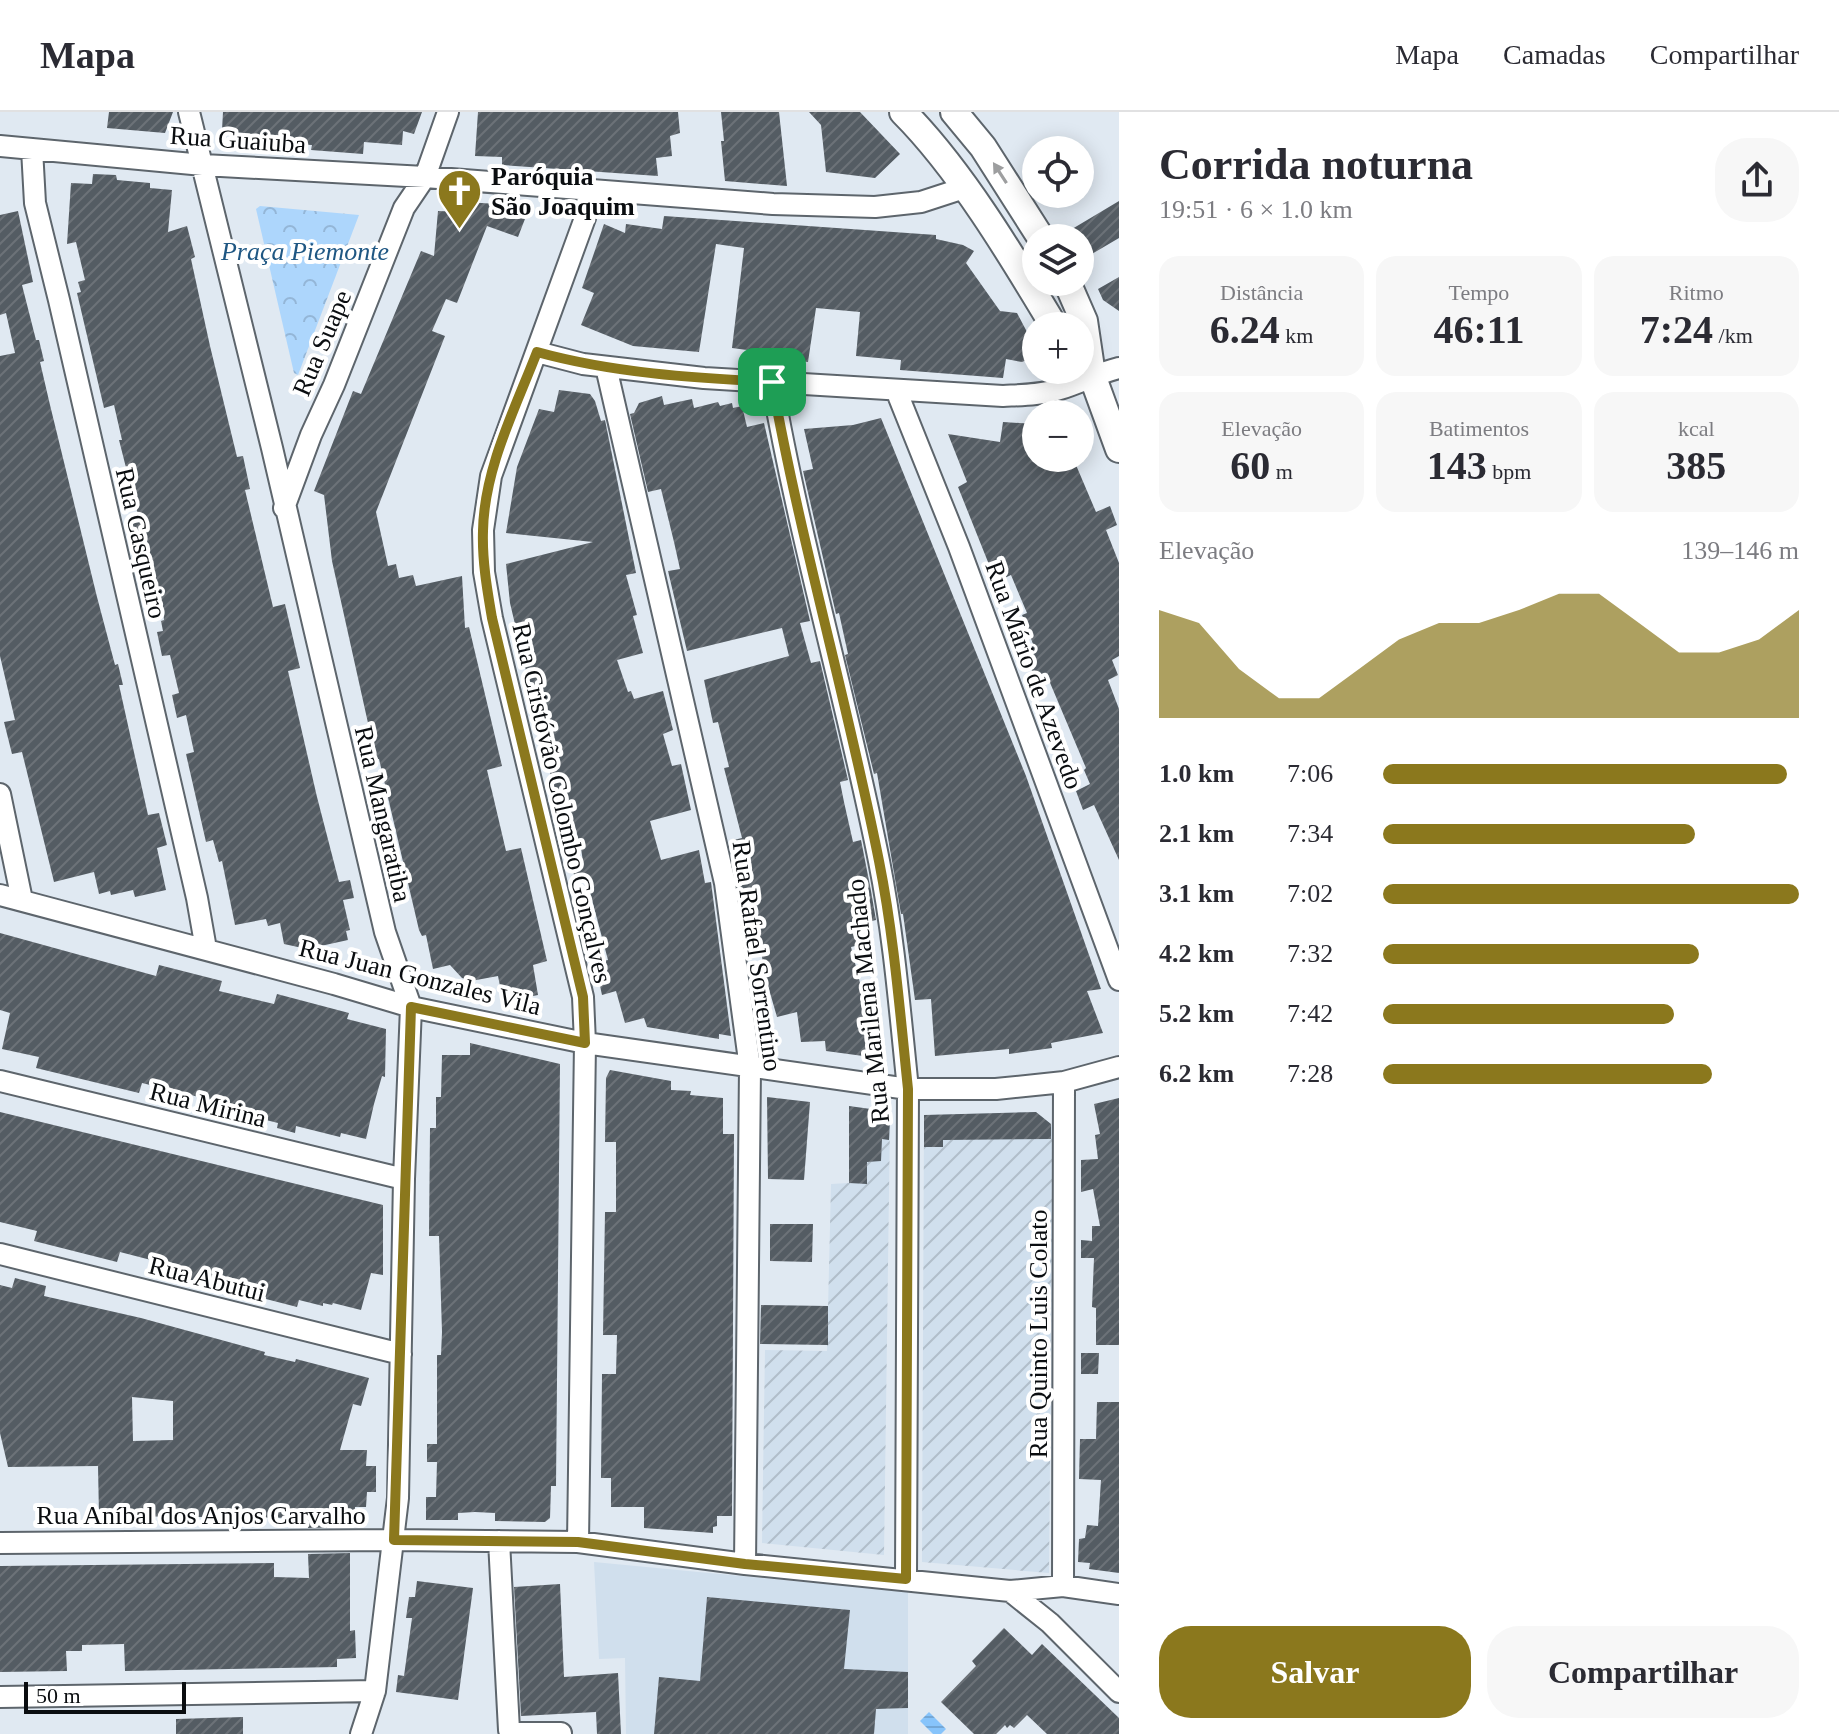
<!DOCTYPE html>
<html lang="pt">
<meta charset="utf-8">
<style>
body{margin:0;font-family:"Times New Roman",serif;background:#f7f7f7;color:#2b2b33;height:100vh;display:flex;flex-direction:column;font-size:30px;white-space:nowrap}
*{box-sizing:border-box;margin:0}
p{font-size:26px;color:#7c7c81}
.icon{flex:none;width:44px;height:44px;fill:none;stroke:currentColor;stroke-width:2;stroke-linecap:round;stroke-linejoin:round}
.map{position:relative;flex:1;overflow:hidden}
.details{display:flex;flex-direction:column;background:#fff;width:720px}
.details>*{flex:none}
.tools{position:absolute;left:1022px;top:24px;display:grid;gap:16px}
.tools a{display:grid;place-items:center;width:72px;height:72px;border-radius:50%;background:#fff;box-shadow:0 4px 20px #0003;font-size:40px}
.scale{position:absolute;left:24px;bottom:20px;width:162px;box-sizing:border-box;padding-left:8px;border:4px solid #0a0d10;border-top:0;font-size:22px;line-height:28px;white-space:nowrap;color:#0a0d10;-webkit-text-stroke:6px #fff;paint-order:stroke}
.pin{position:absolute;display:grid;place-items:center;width:68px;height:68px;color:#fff;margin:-34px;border-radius:16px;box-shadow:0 4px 12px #0006}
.round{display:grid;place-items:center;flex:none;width:84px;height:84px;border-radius:32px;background:#f7f7f7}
.overview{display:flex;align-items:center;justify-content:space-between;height:136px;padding:0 40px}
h1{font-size:44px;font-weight:600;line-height:60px}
.metrics{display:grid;grid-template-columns:repeat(3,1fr);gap:12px;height:136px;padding:8px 40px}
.metrics div{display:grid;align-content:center;border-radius:20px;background:#f7f7f7;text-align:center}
.metrics b{font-size:40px;font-weight:600}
.metrics small{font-size:22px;font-weight:400}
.metrics p{font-size:22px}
.chart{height:224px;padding:16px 40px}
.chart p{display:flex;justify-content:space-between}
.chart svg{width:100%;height:144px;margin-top:8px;fill:#8b781d;opacity:.7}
.button{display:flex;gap:16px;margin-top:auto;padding:16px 40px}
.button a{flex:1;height:92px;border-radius:32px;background:#8b781d;color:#fff;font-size:32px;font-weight:600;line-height:92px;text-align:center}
.button a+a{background:#f7f7f7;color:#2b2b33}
ul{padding:0 40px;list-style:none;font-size:26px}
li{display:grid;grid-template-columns:128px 96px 1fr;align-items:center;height:60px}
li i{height:20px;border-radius:10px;background:#8b781d}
header{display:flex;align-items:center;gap:48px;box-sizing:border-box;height:112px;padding:0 40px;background:#fff;border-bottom:2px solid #e1e1e2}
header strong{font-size:38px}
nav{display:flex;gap:44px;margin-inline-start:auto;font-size:28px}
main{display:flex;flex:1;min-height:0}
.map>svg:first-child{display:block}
.built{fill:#d0dfed}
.industrial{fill:url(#industrial-furrows)}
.forest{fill:url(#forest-crowns)}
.water{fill:url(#water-rules)}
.building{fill:url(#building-hatch);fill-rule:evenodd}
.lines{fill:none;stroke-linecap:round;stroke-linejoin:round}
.minor-casing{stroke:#5d656c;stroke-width:24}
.tertiary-casing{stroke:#5d656c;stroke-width:30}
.minor{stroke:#fff;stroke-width:20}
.tertiary{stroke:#fff;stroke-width:26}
.oneway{fill:#9d9e9f}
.route-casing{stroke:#fff;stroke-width:16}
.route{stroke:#8b781d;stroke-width:10}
.labels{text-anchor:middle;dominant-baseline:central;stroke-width:8;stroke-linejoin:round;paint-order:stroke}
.street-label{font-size:26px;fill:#0a0d10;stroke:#fff}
.poi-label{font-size:26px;font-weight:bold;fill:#0a0d10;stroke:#fff;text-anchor:start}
.park-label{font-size:26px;font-style:italic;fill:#1f5783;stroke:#fff}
</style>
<header>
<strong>Mapa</strong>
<nav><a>Mapa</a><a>Camadas</a><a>Compartilhar</a></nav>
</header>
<main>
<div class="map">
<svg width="1119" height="1622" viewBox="0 0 1119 1622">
<defs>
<pattern id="industrial-furrows" width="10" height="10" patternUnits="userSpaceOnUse" patternTransform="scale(2)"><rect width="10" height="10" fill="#d0dfed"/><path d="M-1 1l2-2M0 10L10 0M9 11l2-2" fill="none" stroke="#b1beca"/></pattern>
<pattern id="forest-crowns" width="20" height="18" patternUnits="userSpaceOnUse" patternTransform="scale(2)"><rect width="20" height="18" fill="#add6fc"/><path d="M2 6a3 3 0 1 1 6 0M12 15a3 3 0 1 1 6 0" fill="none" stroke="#94b6d7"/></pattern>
<pattern id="water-rules" width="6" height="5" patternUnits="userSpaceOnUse" patternTransform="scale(2)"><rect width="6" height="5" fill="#87c4fb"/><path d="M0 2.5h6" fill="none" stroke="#73a7d6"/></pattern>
<pattern id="building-hatch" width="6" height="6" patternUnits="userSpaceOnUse" patternTransform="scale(2)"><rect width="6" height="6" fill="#545c63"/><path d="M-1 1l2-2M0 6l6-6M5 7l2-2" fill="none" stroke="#6c7278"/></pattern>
</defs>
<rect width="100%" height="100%" fill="#e0e9f2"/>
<!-- built -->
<path class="built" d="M594 1450 908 1480V1622H626L625 1546 599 1547Z"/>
<!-- industrial -->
<path class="industrial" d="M849 994 885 999 890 1008 884 1443 762 1431 765 1238 827 1239 831 1072 849 1071Z
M1036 1000 1053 1014 1049 1461 922 1450 924 1009 929 1003Z"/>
<!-- forest -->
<path class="forest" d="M260 94 359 103 298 263 294 261 256 97Z"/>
<!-- water -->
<path class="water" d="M929 1600 946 1617 941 1622H933L920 1609Z"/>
<!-- building -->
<path class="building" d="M109 0H173L165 21 107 16Z
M223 0H422L414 22 403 19 402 33 364 30 363 42 311 38 312 33 266 31 265 35 235 33 236 19 222 18Z
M478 0H678L680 21 670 24 672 44 656 46 658 64 502 53V45L475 44Z
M721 0H779L787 74 725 69 721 29H724Z
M809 0H860L900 42 875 66 826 60 821 13Z
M93 62 116 63 117 68 150 71V76L172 78 168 120 187 114 195 145 191 147 210 234 237 345 243 344 250 377 245 378 273 495 285 492 300 556 288 559 317 685 339 770 350 768 354 786 343 788 350 818 346 819 348 828 307 837 284 832 280 811 268 814 266 807 235 813 222 749 219 750 213 728 206 730 186 642 194 640 186 603 177 606 172 583 179 581 170 543 162 544 157 520 163 519 161 509 164 508 163 497 155 464 144 466 129 405 138 403 119 328H122L114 293 104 296 77 181 81 180 78 170 85 168 76 130 67 132 71 71 92 72Z
M1119 89V126L1080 149V126H1057Z
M465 90 530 94 518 125 487 114 457 191 446 187 432 219 445 224 376 400 388 454 396 452 399 466 413 463 416 474 462 464 465 516 469 515 502 654 487 658 506 739 521 736 547 849 533 853 538 883 518 887 502 884 498 864 471 869 462 866 450 853 433 857 426 823 422 824 419 818 379 647H376L332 449 324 383 314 379 353 279 361 282 421 139 434 144 438 99 465 100Z
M18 99 33 170 22 173 36 228H39L44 249 40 250 50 293 97 485 115 553 118 552 123 573H119L148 703 159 701 167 733 157 736 166 778 135 785 133 778 111 783 110 779 99 782 94 760 54 770 22 640 12 642 4 610 15 608 0 544V244L15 241 6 201 0 203V103Z
M664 104 936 123V127L963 133 974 139 966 151 1000 199 1017 201 1036 237V244L1022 250 1006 247 1003 266 900 258 901 248 856 244 860 200 816 196 808 250 785 248 786 243 732 236 744 136 716 132 699 240 633 234 581 213 594 181 582 176 604 112 625 121 626 112 662 117Z
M1119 165V199L1103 188 1098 177Z
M559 278 590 282 595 289 601 309 605 308 636 461 626 463 637 503 633 504 643 541 617 548 628 580 631 579 634 587 663 579 673 618 663 622 672 654 681 652 691 698 650 709 661 748 699 738 705 771 711 770 731 924 719 922V927L647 915 644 906 625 911 616 879 602 883 595 851 608 848 587 769 576 772 572 754 583 750 581 736 571 701 560 703 510 491 506 452 593 430 506 421 517 355 539 297 554 300Z
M662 284 664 293 692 287 694 296 718 290 720 294 732 291 733 296 742 294 747 315 764 311 810 509 800 511 811 551 820 549 848 668 840 670 844 690 853 730 861 728 871 779 876 808 863 811 868 831 851 835 860 871H872L878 946 826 939 825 929 801 930 797 900 777 905 764 860 758 815 744 818 738 769 729 729 742 726 724 656 729 655 718 610 713 611 704 568 789 544 782 516 687 539 668 459 680 457 674 430 661 377 648 380 630 302 634 301 639 291Z
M881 306 1026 664 1101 877 1087 879 1103 921 1051 931 1052 936 1009 942V937L935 944 931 887 915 888 903 802H901L877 661 874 662 845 543 848 542 839 501 836 502 803 359 813 357 804 317 853 313Z
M1003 310 1036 312V346H1073L1096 400 1110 394 1117 413 1106 418 1119 451V544L1112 548 1118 563 1108 568 1119 597V748L1094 693 1083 698 1076 679 1090 672 1084 658 1086 656 1048 566 1040 570 1038 565 1035 566 1023 537 1033 532 1022 503 1027 501 1011 463 996 470 958 375 967 370 948 322 1000 330Z
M0 821 156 864 159 853 222 869 219 879 274 892 277 882 349 901 347 907 386 917 385 965 382 964 374 992 366 1027 341 1021 340 1025 296 1014 295 1021 277 1016 278 1011 254 1005 256 1000 207 987 142 971 139 981 36 956 39 945 2 937 10 901 0 898Z
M470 931 560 952 556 1374H551L550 1406 545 1410 495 1409V1401L475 1400 458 1401V1408H426V1385H436L437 1350H427V1332H437V1243H441L442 1220 439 1124H429L430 1016H436V985H441L442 943H470Z
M610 958 671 969V978L691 979 690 983 723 986V1022H734L732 1404H717V1414L713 1415V1421L644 1416V1395H611V1366H601L602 1262H616L617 1223H603L605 1100H616V1030H605L606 966Z
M767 985 810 990 804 1068 768 1067Z
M1119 986V1233H1096V1196L1092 1195 1094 1146H1081V1128L1092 1129V1114H1100L1093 1077 1081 1080V1048L1098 1047 1095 1023 1100 1022 1094 992Z
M849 994 885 999 890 1008 889 1028 882 1027 881 1049 867 1050V1072L849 1071Z
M0 1000 383 1093V1163L371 1161 361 1198 333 1191 332 1193 323 1191V1194L299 1188 297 1195 266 1187V1185L175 1165 178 1155 120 1140 117 1150 34 1129 37 1119 0 1110Z
M1036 1000 1051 1012V1027L943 1028V1035H924V1003Z
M770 1112H813L812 1150 770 1149Z
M15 1166 46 1174 44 1184 141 1206 265 1240 264 1243 295 1250 296 1247 369 1266 361 1294 353 1292 340 1338H367L366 1354H376V1380H367L366 1395H355V1407H350V1415L308 1416V1406L99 1404 98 1354 8 1355 0 1321V1173L12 1176ZM132 1285 173 1289V1328L133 1329Z
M761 1193 828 1194V1233L760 1232Z
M1081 1241H1099L1098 1262H1081Z
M1097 1290H1119V1461L1089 1457 1090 1451 1078 1450 1079 1427 1085 1426 1087 1413 1098 1414 1101 1368 1079 1367 1080 1327H1096Z
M350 1441V1519L355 1518 356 1546 337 1547V1555L125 1559 124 1532 82 1533V1539H66L67 1559 0 1560V1454L274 1451V1465L309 1466 308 1442Z
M417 1469 473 1476 458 1588 396 1580 398 1563 404 1564 412 1506H406L409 1485H415Z
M560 1472 564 1565 618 1561 621 1622H597L596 1600 521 1604 514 1475Z
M707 1485 850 1498 844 1557 908 1560V1596L876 1597 874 1622H654L659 1565 700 1569Z
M1004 1516 1032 1543 1042 1532 1119 1606V1622H1047L1027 1603 1014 1616 1010 1613 1007 1616 1005 1613 996 1622H974L941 1590 976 1554 972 1549Z
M243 1605V1622H176V1607Z"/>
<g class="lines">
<defs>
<path id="minor" d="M189 0 272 336 385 820 411 895 404 1067 398 1386 375 1579 361 1622
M0 34 203 53 425 65 773 92 875 95 921 90 964 76
M32 37 35 91 59 188 197 786 206 837
M537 240 583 252 704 266 1003 284C1022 283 1041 283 1060 277 1080 271 1098 261 1119 256
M606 255 725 771 750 956 745 1452
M772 270C800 431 847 588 879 749 894 824 900 901 908 977L906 1467
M896 278 959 435 1119 868
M284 396 311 323 334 273 404 96 425 65 448 0
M0 682 22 788
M0 783 334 872 411 895 585 931 908 977H996L1064 970 1119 955
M0 969 404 1067
M0 1142 401 1242
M499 1429 509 1618 512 1621H561
M578 1430 585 931 583 885 492 506 484 460 483 418 491 364 585 106 589 78
M0 1431 394 1428 578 1430 745 1452 1010 1479 1063 1474 1119 1482
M1063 1474 1064 970
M1010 1479 1050 1511 1119 1580
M0 1585 375 1579"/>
<path id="tertiary" d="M903 0C960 57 1012 144 1054 214
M954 0 983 35 1041 126
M1067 170 1084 209 1092 263 1119 337"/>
</defs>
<!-- minor casing -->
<use href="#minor" class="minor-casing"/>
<!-- tertiary casing -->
<use href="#tertiary" class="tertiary-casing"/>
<!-- minor -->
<use href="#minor" class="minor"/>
<!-- tertiary -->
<use href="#tertiary" class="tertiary"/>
</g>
<!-- one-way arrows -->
<defs><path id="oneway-solid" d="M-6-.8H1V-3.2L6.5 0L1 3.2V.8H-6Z" transform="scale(2)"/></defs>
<use class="oneway" href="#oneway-solid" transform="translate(1000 61) rotate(-123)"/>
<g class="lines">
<defs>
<path id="route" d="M537 240C613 261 693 266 772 270 801 431 847 588 879 749 894 824 900 901 908 977L906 1467 745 1452 578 1430 394 1428 411 895 585 931 583 885 492 506C487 477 482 448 483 419 484 357 515 297 537 240Z"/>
</defs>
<!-- route casing -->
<use href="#route" class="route-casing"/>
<!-- route -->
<use href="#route" class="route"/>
</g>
<!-- icons -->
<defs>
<symbol id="church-pin" viewBox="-11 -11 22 30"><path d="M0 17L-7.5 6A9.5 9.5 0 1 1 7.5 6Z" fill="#8b781d" stroke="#fff"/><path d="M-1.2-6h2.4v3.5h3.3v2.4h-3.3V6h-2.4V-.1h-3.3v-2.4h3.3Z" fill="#fff"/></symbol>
</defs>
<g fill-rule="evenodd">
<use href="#church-pin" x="434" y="54" width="51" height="69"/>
</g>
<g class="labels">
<!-- street labels -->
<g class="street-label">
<text transform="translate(238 28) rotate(4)">Rua Guaiuba</text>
<text transform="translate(322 231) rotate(-67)">Rua Suape</text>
<text transform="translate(141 431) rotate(77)">Rua Casqueiro</text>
<text transform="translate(1034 563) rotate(70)">Rua Mário de Azevedo</text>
<text transform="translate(562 691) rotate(77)">Rua Cristóvão Colombo Gonçalves</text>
<text transform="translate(383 702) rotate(77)">Rua Mangaratiba</text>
<text transform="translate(757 844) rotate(82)">Rua Rafael Sorrentino</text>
<text transform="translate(420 865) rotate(14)">Rua Juan Gonzales Vila</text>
<text transform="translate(868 889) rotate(-96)">Rua Marilena Machado</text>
<text transform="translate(208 993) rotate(14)">Rua Mirina</text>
<text transform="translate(207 1167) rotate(14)">Rua Abutui</text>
<text transform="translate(1038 1222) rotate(-90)">Rua Quinto Luis Colato</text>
<text x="201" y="1403">Rua Aníbal dos Anjos Carvalho</text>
</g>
<!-- poi labels -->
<g class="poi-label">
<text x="491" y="64">Paróquia<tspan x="491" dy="30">São Joaquim</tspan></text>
</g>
<!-- park labels -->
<g class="park-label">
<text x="305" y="139">Praça Piemonte</text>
</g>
</g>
</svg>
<div class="tools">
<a><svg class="icon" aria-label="locate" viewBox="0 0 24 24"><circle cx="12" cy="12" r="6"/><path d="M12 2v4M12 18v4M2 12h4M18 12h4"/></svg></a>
<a><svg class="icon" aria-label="layers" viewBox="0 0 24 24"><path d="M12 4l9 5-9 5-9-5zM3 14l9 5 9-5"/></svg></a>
<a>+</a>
<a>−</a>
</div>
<div class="scale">50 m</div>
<div class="pin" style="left:772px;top:270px;background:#1e9e55"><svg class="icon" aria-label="arrive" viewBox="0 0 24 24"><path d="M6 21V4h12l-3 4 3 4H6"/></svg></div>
</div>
<section class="details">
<div class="overview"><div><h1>Corrida noturna</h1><p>19:51 · 6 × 1.0 km</p></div><a class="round"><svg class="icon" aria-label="share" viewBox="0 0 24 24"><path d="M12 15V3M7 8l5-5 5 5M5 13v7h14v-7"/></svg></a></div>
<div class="metrics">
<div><p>Distância</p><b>6.24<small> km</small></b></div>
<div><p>Tempo</p><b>46:11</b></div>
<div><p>Ritmo</p><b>7:24<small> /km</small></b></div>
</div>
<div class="metrics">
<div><p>Elevação</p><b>60<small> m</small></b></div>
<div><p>Batimentos</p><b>143<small> bpm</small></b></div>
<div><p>kcal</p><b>385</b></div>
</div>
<div class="chart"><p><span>Elevação</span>139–146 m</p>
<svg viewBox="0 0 160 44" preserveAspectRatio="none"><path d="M0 44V11L10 15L20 29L30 38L40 38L50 29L60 20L70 15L80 15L90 11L100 6L110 6L120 15L130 24L140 24L150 20L160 11V44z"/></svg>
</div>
<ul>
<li><b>1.0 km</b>7:06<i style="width:97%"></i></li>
<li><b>2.1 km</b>7:34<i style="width:75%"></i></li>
<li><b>3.1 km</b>7:02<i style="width:100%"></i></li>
<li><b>4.2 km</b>7:32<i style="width:76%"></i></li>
<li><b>5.2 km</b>7:42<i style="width:70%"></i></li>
<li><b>6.2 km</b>7:28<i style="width:79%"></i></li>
</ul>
<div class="button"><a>Salvar</a><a>Compartilhar</a></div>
</section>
</main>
